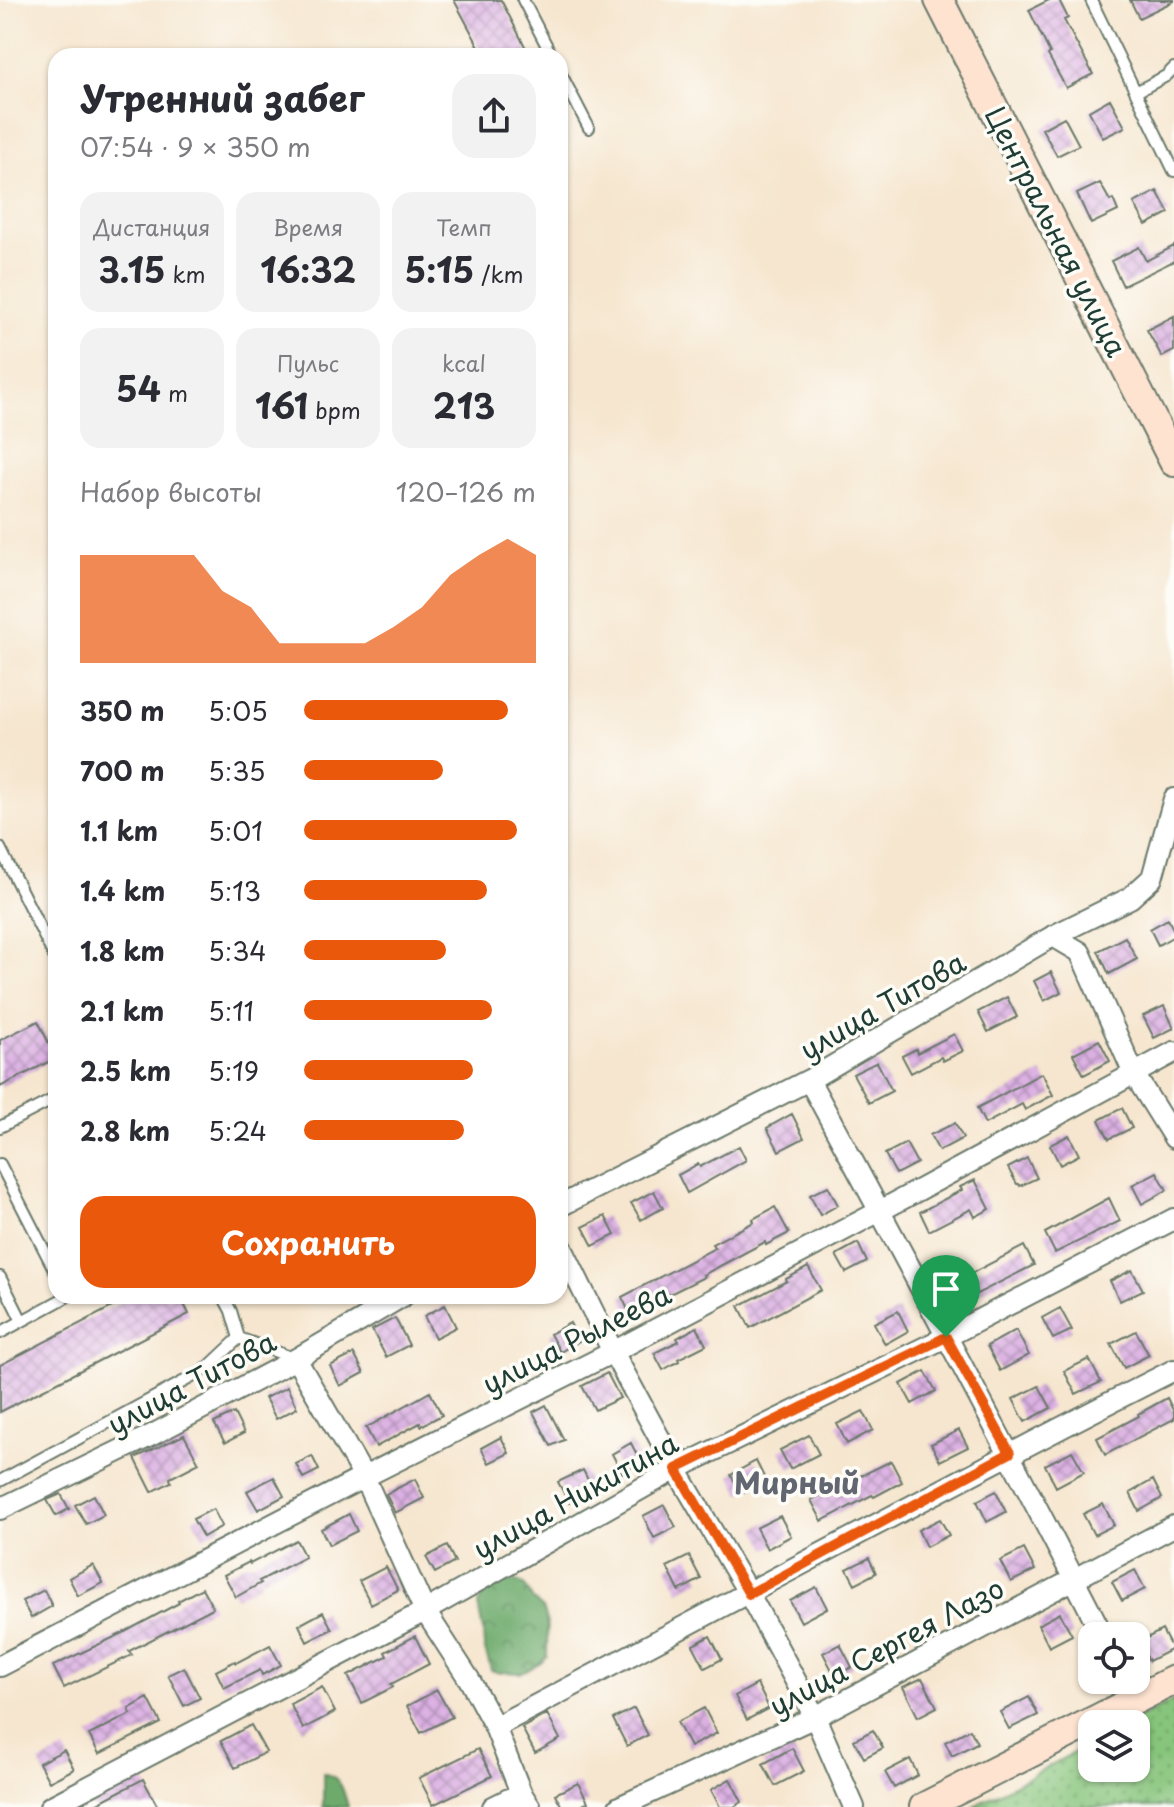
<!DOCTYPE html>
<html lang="ru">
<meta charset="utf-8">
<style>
body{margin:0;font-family:"Playpen Sans",sans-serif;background:#f2f2f3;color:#2b2b33;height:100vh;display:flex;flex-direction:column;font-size:30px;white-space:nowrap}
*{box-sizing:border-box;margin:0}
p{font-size:26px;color:#7c7c81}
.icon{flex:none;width:44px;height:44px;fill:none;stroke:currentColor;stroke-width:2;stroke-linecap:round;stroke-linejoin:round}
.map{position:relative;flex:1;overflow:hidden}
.side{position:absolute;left:48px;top:48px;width:520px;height:1256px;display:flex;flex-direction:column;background:#fff;border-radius:24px;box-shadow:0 2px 6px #0004}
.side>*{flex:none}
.fabs{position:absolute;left:1078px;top:1622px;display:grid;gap:16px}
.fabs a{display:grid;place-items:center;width:72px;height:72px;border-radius:16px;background:#fff;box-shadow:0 2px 6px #0004;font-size:40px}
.pin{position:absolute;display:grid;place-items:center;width:68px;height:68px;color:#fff;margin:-82px -34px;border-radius:50% 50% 50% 0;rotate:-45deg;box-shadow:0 0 8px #0007}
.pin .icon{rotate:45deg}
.round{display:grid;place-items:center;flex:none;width:84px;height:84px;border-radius:24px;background:#f2f2f3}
.summary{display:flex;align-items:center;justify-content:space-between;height:136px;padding:0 32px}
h1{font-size:36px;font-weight:700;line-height:60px}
.stats{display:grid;grid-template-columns:repeat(3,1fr);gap:12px;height:136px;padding:8px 32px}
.stats div{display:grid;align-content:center;border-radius:20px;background:#f2f2f3;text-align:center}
.stats b{font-size:34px;font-weight:700}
.stats small{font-size:22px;font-weight:400}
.stats p{font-size:22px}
.chart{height:224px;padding:16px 32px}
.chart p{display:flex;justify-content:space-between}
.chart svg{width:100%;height:144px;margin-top:8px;fill:#ea580c;opacity:.7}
.cta{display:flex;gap:16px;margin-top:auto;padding:16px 32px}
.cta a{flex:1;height:92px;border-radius:24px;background:#ea580c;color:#fff;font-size:32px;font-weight:700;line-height:92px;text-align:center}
ul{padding:0 32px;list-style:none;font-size:26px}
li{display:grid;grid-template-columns:128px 96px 1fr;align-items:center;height:60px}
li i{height:20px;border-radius:10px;background:#ea580c}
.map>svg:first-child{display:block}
.grass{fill:url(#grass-dots);stroke:#538158;stroke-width:2}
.forest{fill:url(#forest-crowns);stroke:#467450;stroke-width:2}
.building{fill:url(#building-cross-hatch)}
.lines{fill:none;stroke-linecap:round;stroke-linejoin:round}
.lane-casing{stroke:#6a786a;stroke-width:14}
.street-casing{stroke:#6a786a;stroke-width:24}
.secondary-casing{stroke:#6a786a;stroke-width:32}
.lane{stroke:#fff;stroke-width:10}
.street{stroke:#fff;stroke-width:20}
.secondary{stroke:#fee3d1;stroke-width:28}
.route-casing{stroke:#fff;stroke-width:16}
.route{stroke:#ea580c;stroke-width:10}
.labels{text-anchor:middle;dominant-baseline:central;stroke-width:7;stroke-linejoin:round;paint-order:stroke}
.street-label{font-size:28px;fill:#1f3d34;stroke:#fdfcf7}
.neighbourhood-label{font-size:30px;font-weight:bold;fill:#616671;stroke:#fdfcf7}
</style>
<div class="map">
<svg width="1174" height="1807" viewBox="0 0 1174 1807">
<defs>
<pattern id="grass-dots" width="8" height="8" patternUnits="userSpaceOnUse" patternTransform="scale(2)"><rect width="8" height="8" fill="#87c57c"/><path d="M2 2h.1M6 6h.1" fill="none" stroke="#6ea166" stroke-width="1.8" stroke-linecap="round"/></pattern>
<pattern id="forest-crowns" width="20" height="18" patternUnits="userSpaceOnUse" patternTransform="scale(2)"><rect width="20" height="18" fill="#6daa6c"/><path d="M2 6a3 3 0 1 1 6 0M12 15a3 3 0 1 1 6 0" fill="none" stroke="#598c5a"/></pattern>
<pattern id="building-cross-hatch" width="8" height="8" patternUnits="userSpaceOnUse" patternTransform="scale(2)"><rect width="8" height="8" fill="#dcb1e3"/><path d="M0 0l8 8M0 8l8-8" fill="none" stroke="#b291b9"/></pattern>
</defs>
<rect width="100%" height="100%" fill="#fdfcf7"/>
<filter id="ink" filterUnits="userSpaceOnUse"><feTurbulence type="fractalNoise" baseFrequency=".0125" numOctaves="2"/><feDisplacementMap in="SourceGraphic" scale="16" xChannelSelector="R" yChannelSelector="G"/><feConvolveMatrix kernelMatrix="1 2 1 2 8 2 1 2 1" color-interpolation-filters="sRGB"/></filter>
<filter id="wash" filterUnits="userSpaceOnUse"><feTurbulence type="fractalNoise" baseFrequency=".006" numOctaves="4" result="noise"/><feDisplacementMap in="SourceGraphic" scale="32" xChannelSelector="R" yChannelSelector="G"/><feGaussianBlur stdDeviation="1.8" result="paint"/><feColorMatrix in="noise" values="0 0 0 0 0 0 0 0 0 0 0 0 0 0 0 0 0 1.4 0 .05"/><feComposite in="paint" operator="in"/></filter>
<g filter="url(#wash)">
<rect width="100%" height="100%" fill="#f6e6cf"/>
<!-- grass -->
<path class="grass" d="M1174 1700V1807H972L1092 1743V1768H1136V1724H1128Z"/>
<!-- forest -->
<path class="forest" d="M517 1581C530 1587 526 1591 533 1600 536 1603 540 1606 543 1609 549 1619 547 1644 547 1656 541 1663 528 1672 519 1673 511 1673 506 1671 499 1673L491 1670 484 1646 483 1631 478 1605 481 1598 493 1586 500 1583Z
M323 1773C341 1776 344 1791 348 1807H323Z"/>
<g id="blocks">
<!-- building -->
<path class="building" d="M454 0H501L530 56H484Z
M1049 0H1059L1068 18 1064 20 1093 74 1066 88 1048 55 1050 53 1029 10Z
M1130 0H1174V1L1139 18Z
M1110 99 1125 127 1103 138 1089 111Z
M1064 117 1079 145 1057 156 1042 129Z
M1100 183 1110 201 1113 199 1118 211 1091 224 1077 194Z
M1157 191 1169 213 1146 225 1134 203Z
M1174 246V261L1123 286 1111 261 1139 247 1146 261Z
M1174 316V351L1162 357 1147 330Z
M1168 919 1174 931V936L1158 945 1150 929Z
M1125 937 1137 959 1109 974 1098 951Z
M1051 972 1061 992 1044 1001 1034 981Z
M1007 997 1017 1017 988 1032 978 1012Z
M1164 1006 1174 1028 1154 1038 1143 1016Z
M38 1021 56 1058 0 1087V1040Z
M954 1034 963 1051 943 1061 941 1057 911 1073 902 1056 916 1049 917 1053Z
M1099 1040 1110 1061 1084 1075 1073 1054Z
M877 1062 892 1091 869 1103 853 1074Z
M1042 1073 1053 1095 1025 1110 1022 1104 985 1124 977 1108Z
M1122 1108 1132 1128 1109 1139 1099 1120Z
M792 1114 804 1138 779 1151 767 1128Z
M955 1123 963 1138 939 1151 930 1135Z
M1069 1135 1079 1155 1060 1165 1050 1145Z
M906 1143 917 1163 896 1174 885 1154Z
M739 1146 746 1160 687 1193 678 1175 698 1164 700 1167Z
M1027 1158 1037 1178 1020 1186 1019 1184H1017L1008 1168Z
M1157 1172 1167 1190 1142 1204 1132 1185Z
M975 1180 990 1209 975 1217 971 1209 929 1231 920 1212 962 1190 960 1187Z
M828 1186 838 1205 820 1215 810 1195Z
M654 1191 663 1208 641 1220 631 1203Z
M1109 1198 1120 1221 1055 1253 1045 1233Z
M775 1207 789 1233 766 1245 765 1242 703 1275 704 1277 630 1314 622 1297 715 1248 712 1244 754 1222 753 1219Z
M605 1216 615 1235 593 1246 583 1227Z
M858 1243 867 1262 846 1273 836 1255Z
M1024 1246 1034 1265 957 1304 947 1286Z
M808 1267 821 1290 750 1328 739 1306 787 1281 786 1279Z
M1132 1270 1143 1290 1120 1301 1110 1281Z
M133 1296H180L189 1314 0 1412V1365Z
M445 1305 456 1327 435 1338 424 1316Z
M1060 1308 1072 1330 1053 1339 1042 1318Z
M898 1311 908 1331 885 1344 874 1323Z
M395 1318 409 1345 386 1357 372 1330Z
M570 1323 579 1341 560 1352 550 1334Z
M697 1327 706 1345 678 1359 679 1361 663 1370 654 1353 679 1341 677 1338Z
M1016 1330 1029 1355 1000 1371 987 1346Z
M1136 1331 1149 1355 1124 1368 1111 1344Z
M354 1354 364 1373 340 1386 330 1366Z
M1089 1359 1101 1382 1076 1394 1064 1371Z
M925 1371 936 1391 912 1404 901 1384Z
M607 1373 620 1398 595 1410 582 1386Z
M1039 1386 1051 1408 1025 1422 1013 1399Z
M287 1387 297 1408 276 1419 265 1398Z
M430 1392 442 1415 421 1426 420 1423 376 1447 366 1428Z
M1167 1398 1174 1412V1419L1105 1455 1097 1438 1139 1416 1138 1414Z
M546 1405 564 1440 551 1446 533 1412Z
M863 1411 873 1430 847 1444 837 1424Z
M234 1413 244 1433 225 1443 214 1423Z
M959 1430 968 1447 940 1461 931 1444Z
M184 1435 199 1463 170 1478 171 1482 152 1492 135 1458Z
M809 1435 819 1454 790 1469 780 1450Z
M501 1437 509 1453 489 1463 481 1448Z
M631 1443 641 1463 622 1473 612 1454Z
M1072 1451 1084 1472 1056 1487 1045 1465Z
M312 1456 319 1470 303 1478 296 1464Z
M756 1461 766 1481 741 1494 731 1475Z
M891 1461 902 1482 874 1497 872 1495 822 1521 811 1500Z
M583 1470 593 1490 569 1503 558 1482Z
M274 1477 284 1496 258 1510 247 1491Z
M415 1479 424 1498 395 1513 386 1494Z
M1153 1480 1162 1498 1139 1511 1130 1493Z
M996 1491 1006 1512 987 1522 977 1501Z
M61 1494 69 1509 56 1516 47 1500Z
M94 1495 104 1515 86 1524 75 1505Z
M1103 1504 1114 1525 1094 1535 1083 1514Z
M664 1505 676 1527 654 1538 643 1516Z
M213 1509 222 1526 203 1537 193 1519Z
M349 1514 357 1531 329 1545 321 1529Z
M780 1516 791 1536 767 1549 756 1528Z
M940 1519 949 1535 926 1547 918 1530Z
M296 1540 305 1557 259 1581 261 1583 236 1597 224 1575 249 1562 250 1564Z
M447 1546 455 1562 435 1573 426 1557Z
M1024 1549 1035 1570 1011 1582 1000 1561Z
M689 1556 701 1579 679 1591 667 1567Z
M869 1558 876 1573 855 1584 847 1569Z
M93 1565 103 1583 78 1596 69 1578Z
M386 1567 398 1590 371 1604 359 1581Z
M1135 1570 1145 1589 1122 1601 1112 1582Z
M816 1587 827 1608 801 1622 790 1601Z
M202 1588 213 1608 129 1651 132 1655 64 1688 53 1666 121 1634 179 1603 178 1601Z
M44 1590 52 1606 31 1618 22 1601Z
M323 1612 332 1629 307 1642 299 1625Z
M1060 1613 1072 1635 1049 1647 1038 1625Z
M1162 1630 1172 1649 1149 1661 1139 1642Z
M415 1636 429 1664 391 1684 393 1687 362 1703 348 1676 387 1656 385 1652Z
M710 1636 722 1659 705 1668 693 1645Z
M840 1644 852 1667 835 1676 823 1653Z
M270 1645 281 1665 262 1675 260 1670 224 1688 216 1671 235 1661 236 1663Z
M184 1667 200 1698 184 1706 168 1675Z
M922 1678 937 1707 918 1717 903 1687Z
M757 1684 769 1708 747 1720 735 1696Z
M322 1687 335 1712 303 1729 290 1704Z
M437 1690 452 1717 421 1733 407 1706Z
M1029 1697 1038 1715 1009 1729 1000 1712Z
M148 1698 161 1723 99 1754 89 1735 131 1714 129 1709Z
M634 1708 648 1735 627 1746 613 1719Z
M704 1708 717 1733 690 1747 677 1722Z
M547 1714 560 1739 535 1753 522 1728Z
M251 1725 266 1752 235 1768 221 1741Z
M970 1729 977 1743 952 1756 945 1742Z
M873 1730 883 1748 864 1758 854 1740Z
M792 1748 804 1771 775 1786 763 1764Z
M478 1749 492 1776 433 1805 419 1778Z
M64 1750 74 1769 49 1782 39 1763Z
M910 1759 918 1775 894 1788 885 1772Z
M143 1779 158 1807H90Z
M730 1779 742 1802 734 1807H720L711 1790Z
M578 1783 588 1802 579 1807H562L555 1794Z"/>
</g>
</g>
<g filter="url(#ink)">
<use href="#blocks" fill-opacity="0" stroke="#6a786a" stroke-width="2"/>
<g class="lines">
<defs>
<path id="lane" d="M523 0 552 56
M1091 0 1174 171
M560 72 589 128
M1136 92 1166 76 1174 68
M0 848 56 960
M0 1127 56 1098
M0 1164 56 1273
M0 1277 22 1321
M223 1296 231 1311 239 1338
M0 1333 68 1296
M239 1338 293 1358
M0 1481 205 1370 239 1338"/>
<path id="street" d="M1053 936 1080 952 1134 1074 1174 1138
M809 1080C909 1265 1008 1449 1103 1636
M560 1206 809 1080 1053 936 1130 898 1152 878 1174 799
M560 1244 613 1352 676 1469 749 1594 815 1717 854 1807
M296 1359 364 1477 425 1611 469 1679 495 1727
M0 1509 154 1434 296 1359 403 1296
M0 1666 364 1477 613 1352 880 1211 1174 1052
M1126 1680 1136 1699
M50 1807 425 1611 676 1469 946 1337 1174 1219
M493 1807 521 1793
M530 1807 521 1793 495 1727C721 1608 946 1485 1174 1370
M619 1807 815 1717 1174 1526"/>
<path id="secondary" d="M939 0 1174 462
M924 1807 1174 1680"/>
</defs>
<!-- lane casing -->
<use href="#lane" class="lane-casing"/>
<!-- street casing -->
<use href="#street" class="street-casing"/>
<!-- secondary casing -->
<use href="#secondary" class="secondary-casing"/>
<!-- lane -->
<use href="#lane" class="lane"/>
<!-- street -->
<use href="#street" class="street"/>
<!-- secondary -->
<use href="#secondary" class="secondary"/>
</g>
</g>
<g class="lines" filter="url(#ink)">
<defs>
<path id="route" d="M946 1337 1010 1453 749 1594 676 1469Z"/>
</defs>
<!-- route casing -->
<use href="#route" class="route-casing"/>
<!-- route -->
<use href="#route" class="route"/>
</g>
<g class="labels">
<!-- street labels -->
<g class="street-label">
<text transform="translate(1057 231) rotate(63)">Центральная улица</text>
<text transform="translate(882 1005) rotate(-30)">улица Титова</text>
<text transform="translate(576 1338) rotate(-27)">улица Рылеева</text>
<text transform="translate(191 1382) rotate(-28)">улица Титова</text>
<text transform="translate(575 1495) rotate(-29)">улица Никитина</text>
<text transform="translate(886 1646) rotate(-28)">улица Сергея Лазо</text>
</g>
<!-- neighbourhood labels -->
<g class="neighbourhood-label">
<text x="797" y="1481">Мирный</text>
</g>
</g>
</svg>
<div class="fabs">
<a><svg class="icon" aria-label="locate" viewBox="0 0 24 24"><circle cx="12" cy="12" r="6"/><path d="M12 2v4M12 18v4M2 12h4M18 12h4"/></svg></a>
<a><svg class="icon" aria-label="layers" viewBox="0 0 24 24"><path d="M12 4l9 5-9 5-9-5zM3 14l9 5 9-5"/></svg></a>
</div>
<div class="pin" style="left:946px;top:1337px;background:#1e9e55"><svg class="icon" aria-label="arrive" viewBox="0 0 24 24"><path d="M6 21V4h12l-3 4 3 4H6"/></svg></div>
<section class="side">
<div class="summary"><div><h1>Утренний забег</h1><p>07:54 · 9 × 350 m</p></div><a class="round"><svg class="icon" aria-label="share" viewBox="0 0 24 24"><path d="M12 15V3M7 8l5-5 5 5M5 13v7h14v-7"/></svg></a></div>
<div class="stats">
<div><p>Дистанция</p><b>3.15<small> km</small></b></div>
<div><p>Время</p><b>16:32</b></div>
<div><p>Темп</p><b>5:15<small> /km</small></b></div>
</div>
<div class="stats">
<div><b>54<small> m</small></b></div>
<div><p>Пульс</p><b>161<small> bpm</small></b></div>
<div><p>kcal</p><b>213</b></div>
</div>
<div class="chart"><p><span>Набор высоты</span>120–126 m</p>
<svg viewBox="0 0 160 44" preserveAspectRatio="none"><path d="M0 44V11L10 11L20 11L30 11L40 11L50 22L60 27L70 38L80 38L90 38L100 38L110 33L120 27L130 17L140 11L150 6L160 11V44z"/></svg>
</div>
<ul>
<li><b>350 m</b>5:05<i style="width:88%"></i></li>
<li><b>700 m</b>5:35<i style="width:60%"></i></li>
<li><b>1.1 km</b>5:01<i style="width:92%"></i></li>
<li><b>1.4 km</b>5:13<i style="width:79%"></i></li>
<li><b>1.8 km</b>5:34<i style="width:61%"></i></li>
<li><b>2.1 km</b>5:11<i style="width:81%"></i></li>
<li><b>2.5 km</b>5:19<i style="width:73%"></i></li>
<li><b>2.8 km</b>5:24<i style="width:69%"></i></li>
</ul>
<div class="cta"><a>Сохранить</a></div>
</section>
</div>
